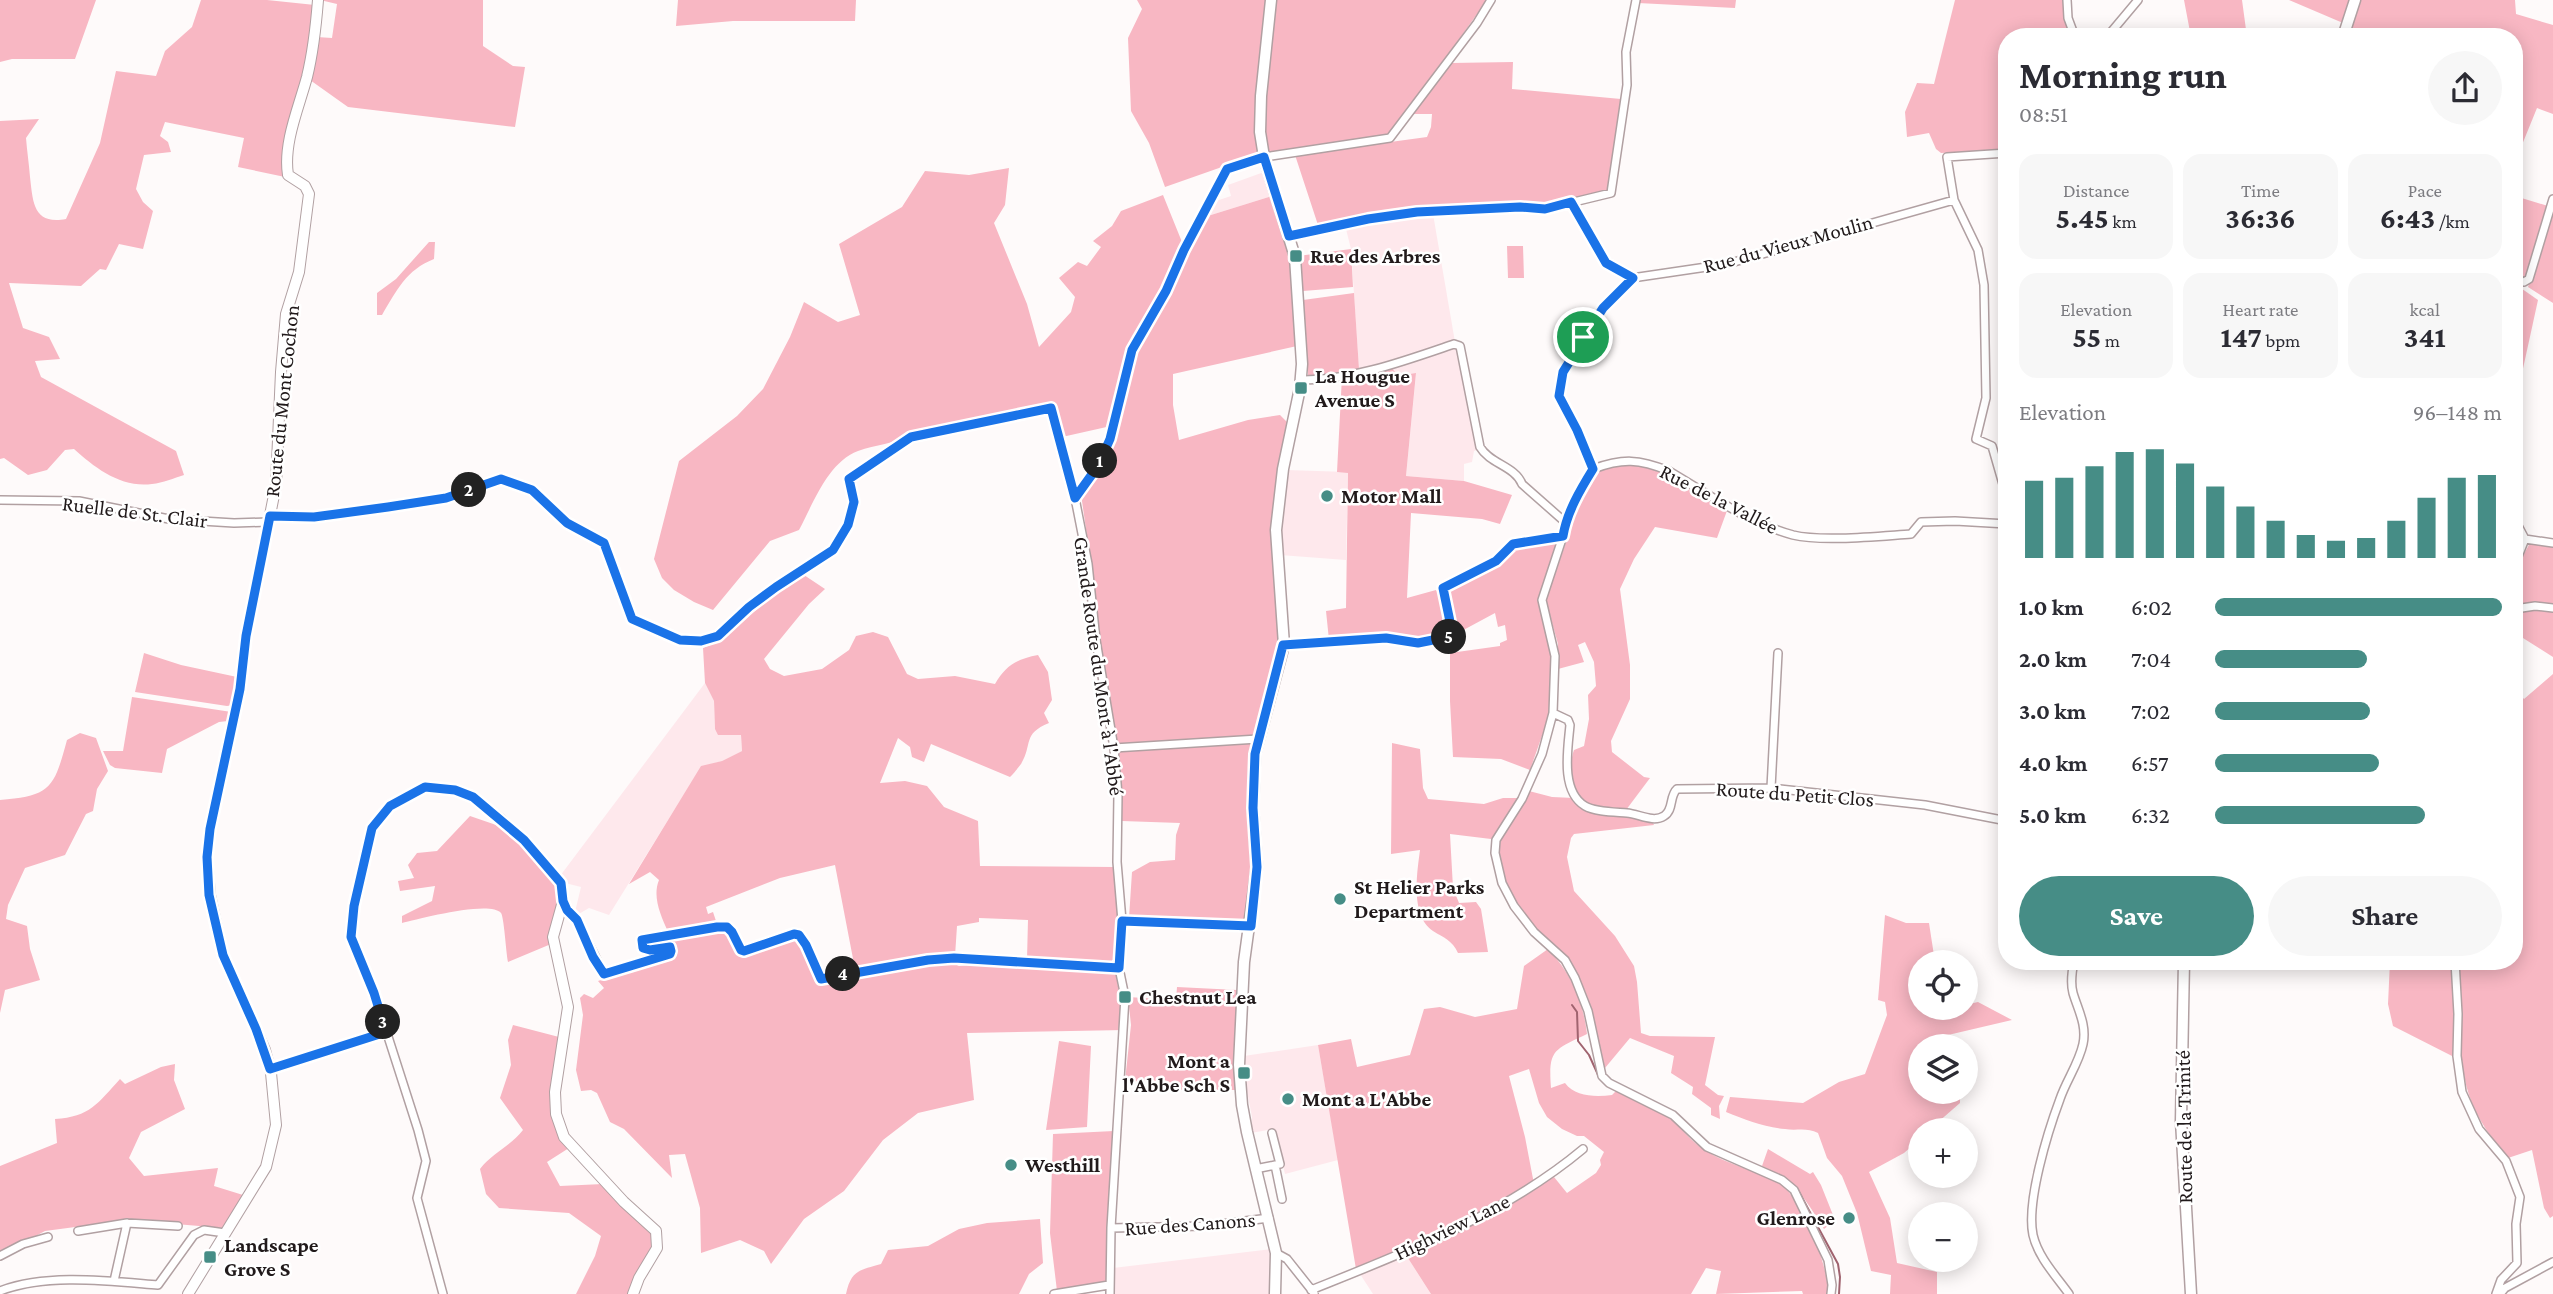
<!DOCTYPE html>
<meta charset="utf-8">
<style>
body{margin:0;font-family:"Crimson Pro",serif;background:#f7f7f7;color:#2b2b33;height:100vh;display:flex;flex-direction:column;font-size:26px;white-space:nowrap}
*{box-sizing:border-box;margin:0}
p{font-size:23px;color:#7c7c81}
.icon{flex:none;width:38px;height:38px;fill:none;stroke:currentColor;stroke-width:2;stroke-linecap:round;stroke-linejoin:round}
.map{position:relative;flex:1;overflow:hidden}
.side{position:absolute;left:1998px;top:28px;width:525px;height:942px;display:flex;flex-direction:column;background:#fff;border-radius:28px;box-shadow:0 4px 18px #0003}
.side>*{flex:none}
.fabs{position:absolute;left:1908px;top:950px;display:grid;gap:14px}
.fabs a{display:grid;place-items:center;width:70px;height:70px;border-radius:50%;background:#fff;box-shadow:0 4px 18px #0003;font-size:35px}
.pin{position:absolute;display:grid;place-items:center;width:60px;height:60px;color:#fff;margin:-30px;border:4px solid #fff;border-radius:50%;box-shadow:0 2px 7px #0007}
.km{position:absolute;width:35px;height:35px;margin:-18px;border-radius:50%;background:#222;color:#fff;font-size:19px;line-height:35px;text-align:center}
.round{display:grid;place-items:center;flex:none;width:74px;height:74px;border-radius:37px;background:#f7f7f7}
.headline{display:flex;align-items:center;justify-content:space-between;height:119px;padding:0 21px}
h1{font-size:38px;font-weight:700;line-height:52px}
.stats{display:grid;grid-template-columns:repeat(3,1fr);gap:10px;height:119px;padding:7px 21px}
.stats div{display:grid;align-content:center;border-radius:18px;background:#f7f7f7;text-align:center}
.stats b{font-size:30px;font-weight:700}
.stats small{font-size:19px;font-weight:400}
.stats p{font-size:19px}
.chart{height:196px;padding:14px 21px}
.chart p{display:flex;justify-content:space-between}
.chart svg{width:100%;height:126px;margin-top:7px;stroke:#468d86;stroke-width:6}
.cta{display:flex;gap:14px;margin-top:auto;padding:14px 21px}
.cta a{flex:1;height:80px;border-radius:42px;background:#468d86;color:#fff;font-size:28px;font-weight:700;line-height:80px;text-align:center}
.cta a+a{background:#f7f7f7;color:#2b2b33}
ul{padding:0 21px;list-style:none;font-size:23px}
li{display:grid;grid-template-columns:112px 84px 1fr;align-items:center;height:52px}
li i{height:18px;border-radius:9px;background:#468d86}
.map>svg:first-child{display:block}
.built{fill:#fee8ec}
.green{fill:#f8b7c3}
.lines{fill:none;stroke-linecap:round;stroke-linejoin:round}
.stream{stroke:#a0636f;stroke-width:2}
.street-casing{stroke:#b1a0a2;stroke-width:10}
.secondary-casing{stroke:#b1a0a2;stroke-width:12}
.primary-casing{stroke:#b1a0a2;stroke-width:13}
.street{stroke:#fff;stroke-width:7}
.secondary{stroke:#fff;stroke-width:10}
.primary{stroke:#fff;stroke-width:10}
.route-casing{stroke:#fff;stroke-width:14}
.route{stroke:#1a73e8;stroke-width:9}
.poi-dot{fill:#468d86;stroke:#fff;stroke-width:2.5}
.labels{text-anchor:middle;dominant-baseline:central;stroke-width:5;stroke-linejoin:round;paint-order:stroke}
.street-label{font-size:21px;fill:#211a1b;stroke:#fff}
.poi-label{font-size:21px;font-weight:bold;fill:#211a1b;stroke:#fff;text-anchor:start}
</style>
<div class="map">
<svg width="2553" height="1294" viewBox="0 0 2553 1294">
<rect width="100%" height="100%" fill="#fefafa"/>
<!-- built -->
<path class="built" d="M1264 172 1272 196 1211 215 1207 211 1210 203 1231 196 1228 185Z
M1433 214 1455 342 1359 369 1351 249 1345 225Z
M1451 349H1458L1476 444 1479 449 1474 451 1472 462 1464 464V481L1406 476 1416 374 1398 376 1392 368Z
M1286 470 1348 472 1346 560 1280 555 1281 512Z
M705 683 714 701 715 729 741 735 742 751 722 761 701 767 609 915 589 908 577 915 575 912 581 887 565 883 560 876Z
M1318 1045 1338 1160 1285 1174 1274 1129 1251 1133 1252 1117 1246 1086 1244 1056Z
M1272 1249 1270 1294H1114L1113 1268Z
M1406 1255 1431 1294H1373L1360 1274Z"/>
<!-- green -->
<path class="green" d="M0 0H96L75 59H12L0 62Z
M201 0H267L315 5 312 34 285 177 238 167 244 138 165 122 160 136 168 142 171 152 144 155 136 189 143 202 153 211 143 249 119 244 106 270 100 269 81 286 9 283 23 328 49 337 60 359 35 361 41 377 176 451 184 475C174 478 163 483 152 484 121 488 95 468 74 449L65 450 47 470 28 475 4 458 0 459V121L39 119 26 138C27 151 29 164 30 177 33 202 33 225 66 219L100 143 116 71 156 76 165 51 192 27Z
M320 0H483V46L513 66 525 67 515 127 348 107 310 80 317 37 332 38 337 4Z
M678 0H856L855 21H733L676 26Z
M1137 0H1267L1258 153 1256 155 1165 187 1149 143 1131 111 1128 38 1142 9Z
M1276 0H1487L1393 132 1383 137 1269 154C1256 133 1273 29 1276 0Z
M1638 0H1736L1735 8 1638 3Z
M1955 0H2064L2063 16 2071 37H2007V150L1941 153 1936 149 1929 133 1907 137 1905 112 1917 83 1934 84Z
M2184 0H2242L2247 37H2191Z
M2289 0H2350L2343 23Z
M2359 0H2515L2516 14 2553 25V114L2537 108 2515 162V37H2347Z
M1513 62 1512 89 1621 99 1622 102 1608 190 1545 207 1373 216 1318 225 1295 155 1427 137 1431 127 1432 114H1412L1451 63Z
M1009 168 1005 205 994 223 1027 304 1039 347 1071 312 1075 297 1059 278 1078 262 1087 266 1101 247 1093 241 1112 226 1121 211 1163 195 1184 247 1130 349 1111 426 1062 437 1053 404 910 434C894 445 876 444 858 451 828 462 813 504 799 530L770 541 713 610 694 602 674 590 662 578 654 559 679 461 737 416 763 389 790 337 804 302 838 322 860 315 839 244 902 207 925 171 969 175Z
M1272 196 1289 249 1297 346 1173 374V405L1179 440 1248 420 1280 415 1289 424 1279 462 1271 533 1278 636 1275 670 1254 744 1252 872 1247 921 1129 918 1132 872 1150 862 1175 860 1176 835 1180 823 1122 821V794L1116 744 1098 630 1095 592 1081 494 1103 465 1113 438 1136 350 1171 287 1188 245 1207 211 1211 215Z
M2515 196 2548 206 2526 277 2515 275Z
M2553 206V303L2528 287Z
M429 242H435L434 259C406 270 397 290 382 315H377V293L396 279Z
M1507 246H1523L1524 278H1508Z
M1351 249 1353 287 1303 291 1298 256Z
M2515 284 2538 300 2517 396 2515 395Z
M1354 293 1359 369 1308 377V370H1304L1303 300Z
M1392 368 1398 376 1416 373 1406 476 1464 481 1512 495 1500 524 1482 519 1411 513 1407 598 1436 590 1440 594 1450 631 1413 640H1329L1326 611 1346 608 1348 473 1337 472 1342 376Z
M1618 462 1653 468 1668 474 1728 508 1717 538 1655 527 1634 559 1620 589 1630 665V699L1611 741 1612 752 1644 777 1650 778 1626 810C1615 809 1598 810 1587 805 1571 798 1568 765 1574 750L1584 746 1589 719 1588 695 1596 686 1594 662 1585 642 1578 645 1584 662 1558 669V644L1546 601 1567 539 1569 524 1595 473Z
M1560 539 1540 599 1551 656 1550 713 1530 770 1501 759 1453 757 1450 701V653L1500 646V643L1507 640 1505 625 1498 627 1495 613 1456 634 1446 589 1515 546Z
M2530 543 2553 546V605L2536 603 2515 605V570Z
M804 575 825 589 809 604 764 659 770 669 784 676 822 669 849 650 856 636 873 632 888 637 907 674 918 679 955 676 995 684C1006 665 1017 659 1038 655L1048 672 1052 700 1044 713 1049 723C1022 734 1033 744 1021 764 1018 768 1014 773 1010 777L931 744 924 762 912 757 910 747 898 738 880 783 905 781 927 786 944 807 978 821 980 866 1115 867 1119 918 1116 961 1107 965 1027 959 1028 920 979 918V922L957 926 955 956 855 969 835 865 780 878 706 907 708 914 713 912 717 924 668 932C661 916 652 897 659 880L650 872 629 884 701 766 722 761 742 751 741 735H718L715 729 714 701 705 683 703 648 720 641 769 599Z
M2536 609 2553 611V657L2515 633V612Z
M144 653 181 665 237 677 233 705 227 706 135 692Z
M2553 674V1216L2550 1218 2544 1208 2532 1150 2508 1158C2492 1139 2477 1119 2469 1095 2456 1055 2462 1003 2459 961H2515V689L2524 699Z
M132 697 225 711 231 712 228 721 219 722 167 749 162 773 115 768 110 765 103 751H123Z
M80 733 96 738 108 771 97 789 93 811 86 814 65 855 25 868 8 905 6 919 27 926 30 949 40 980 5 990 0 1013V800C51 796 54 788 67 740Z
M1392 743 1420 749 1423 788 1428 799 1484 804 1503 798H1519L1514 808 1491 839 1450 834 1453 888 1459 903 1476 902 1481 909 1488 952 1458 953C1452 940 1444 938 1433 931 1410 916 1417 873 1420 850L1391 854Z
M1529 791 1552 797 1574 798 1576 804 1587 811 1631 816 1652 821 1654 825 1574 834 1571 838 1567 857 1574 891 1615 936 1634 966 1637 982 1641 1033 1650 1036 1715 1037 1705 1085 1718 1095 1724 1096 1719 1106 1720 1119 1711 1115V1108L1692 1094 1693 1087 1671 1073 1674 1056 1630 1038 1605 1068C1596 1043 1596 1015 1585 991 1579 978 1572 965 1563 954 1555 944 1545 937 1536 928 1517 907 1494 871 1500 841 1504 825 1523 809 1529 791Z
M470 816 502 827 558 884 559 901 549 935 551 944 508 962C506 952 504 917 501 913 490 900 419 919 402 923V916L432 901 435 886 400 891 398 881 414 878 408 865 417 853 437 851Z
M1885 915 1906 923H1929L1935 962H1920V1008H1942L1943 1010 1965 1008V1005L1978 1002 2012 1020 1948 1035 1945 1046H1920V1092H1960V1103L1929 1130H1920V1139L1904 1153 1869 1172 1890 1218 1897 1263 1937 1272V1294H1890L1891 1275 1871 1271 1857 1213 1842 1176 1827 1158 1818 1133C1807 1127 1797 1131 1785 1129 1763 1127 1746 1120 1726 1112L1730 1097 1803 1103 1839 1082 1865 1074 1887 1015 1885 1002 1878 1000Z
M716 930C730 931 733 943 740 954L788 939H797L803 945 819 982 952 963 959 966 989 963 1108 970 1116 974 1125 1030 967 1033 974 1100 918 1113 883 1140 844 1191 804 1219 771 1264 764 1251 740 1240 701 1253 700 1208 685 1154 669 1155 672 1178 624 1129 610 1122 597 1093 591 1090 581 1091 576 1070 583 1015 580 998 584 994 593 998 604 988 598 981 674 956 673 945H647L648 942Z
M1548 949C1571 973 1583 1000 1587 1034 1554 1050 1548 1049 1551 1088L1565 1083C1575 1097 1596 1097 1612 1095L1616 1091C1635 1099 1657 1108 1673 1121 1684 1131 1693 1143 1705 1150 1727 1165 1756 1170 1779 1183 1801 1196 1831 1269 1827 1294H1803L1802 1291 1716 1294 1721 1271 1706 1268 1691 1294H1431L1406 1255 1477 1221 1554 1177 1567 1193 1596 1173 1601 1165 1600 1160 1604 1152 1584 1136H1577L1562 1129 1547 1117 1539 1103 1529 1069 1509 1076 1525 1137 1534 1184 1476 1217 1356 1269 1318 1045 1351 1039 1357 1067 1410 1055 1424 1009 1440 1007 1475 1017 1517 1009 1524 966Z
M2390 961H2454L2456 1058 2393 1026 2388 1004Z
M1177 987 1237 990 1236 1090H1163L1162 1082 1125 1081 1131 1025 1128 997 1176 1000Z
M513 1025 559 1037C556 1071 541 1123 569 1148L547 1162 560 1186 603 1184 653 1234V1249L629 1294H576L595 1256 601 1236 569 1213 499 1208 486 1194 480 1169C492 1153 511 1146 523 1130L500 1098 511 1065 508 1040Z
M1059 1041 1091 1046 1087 1127 1046 1130Z
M175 1064 174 1080 185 1109 141 1132 129 1158 144 1176 218 1168 214 1186 243 1195 223 1228 128 1220 45 1231 0 1255V1166L57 1143 55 1119C90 1117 98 1103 120 1079L125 1084 161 1067Z
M1114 1131 1107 1283 1057 1291 1050 1233 1053 1134Z
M1768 1149 1810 1174 1813 1172 1821 1185 1835 1220 1824 1229C1804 1197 1797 1184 1762 1166Z
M1040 1219 1043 1263 1029 1274 1019 1294H846C851 1270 860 1270 881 1264L888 1250 928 1246 959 1229 987 1223Z"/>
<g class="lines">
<!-- stream -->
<path class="stream" d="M1572 1005 1577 1012 1578 1041 1589 1055 1599 1077
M1799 1192 1838 1264 1840 1277 1839 1294"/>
<defs>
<path id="street" d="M2067 0 2068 18 2075 37
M2107 37 2138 0
M2007 153 1947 157 1954 200 1978 250 1984 285 1986 398 1976 439 1992 446 2007 498
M1571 202 1607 263 1632 278
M1289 235 1368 219 1417 212 1520 207 1545 209 1611 193 1627 85 1626 52 1636 0
M2515 279 2524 282 2529 279 2553 199
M1301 380C1350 381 1407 360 1454 344L1460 346 1480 447C1490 464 1515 466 1522 484L1565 522
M1593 469 1580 491 1565 522 1563 536 1542 600 1555 656 1553 713 1542 754 1522 799 1496 840 1495 853 1502 883 1514 906 1534 932 1565 960 1575 978 1588 1011 1602 1076 1609 1083 1673 1115 1707 1147 1782 1180 1794 1190 1828 1260 1832 1285 1831 1294
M1593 469 1577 430 1559 396 1563 372 1603 308 1632 278 1727 264 1954 200
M1593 469C1623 458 1639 459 1669 471 1708 494 1749 523 1793 535 1822 542 1880 536 1911 534L1921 522 1955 521 2007 524
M1076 497 1098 466 1110 439 1132 350 1166 291 1184 249 1227 169 1264 157 1390 138 1477 23 1491 0
M0 500 79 501 169 519 234 523 269 522
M270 516 314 517 388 507 446 498 501 479 532 490 567 523 605 543 632 619 680 640 701 641 718 636 749 607 776 587 833 549 848 525 854 501 850 479 911 437 1051 408 1075 498 1088 564 1096 640 1114 748 1118 795 1117 862 1122 921 1119 968 1125 997 1111 1228 1110 1294
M2515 520 2525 539 2515 564
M2525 539 2553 543
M2515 609 2535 606 2553 608
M1284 645 1386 638 1418 643 1453 636 1443 588 1495 561 1513 544 1563 536
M2007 663 2005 699 2007 747
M1553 713 1568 720 1570 725C1568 748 1560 791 1585 806 1595 812 1615 812 1627 813 1639 814 1653 823 1664 816 1674 810 1669 796 1677 789L1771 788 1925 805 2007 821
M1114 748 1258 739
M1771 788 1778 653
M563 902 577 920 604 974 670 954 671 951 670 947 650 950 643 948 642 940 717 927C732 928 735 938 742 950L745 951 794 934 799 935 806 945 821 979 928 960 954 958 1119 968
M1122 921 1250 926
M2455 961 2458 1014 2457 1056 2462 1092 2479 1129 2506 1161 2520 1197 2516 1224 2517 1263 2501 1280 2496 1294
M270 1069 386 1032
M1275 1165 1282 1199
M1255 1169 1280 1164 1272 1133
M1111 1228 1205 1226 1269 1218
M78 1231 127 1223 178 1226
M1276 1253 1287 1259 1314 1293
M0 1256 23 1244 48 1237
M114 1281 127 1223
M1311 1290C1406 1252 1504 1215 1583 1149
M0 1291C46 1273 109 1281 158 1285L194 1235 204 1230 225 1233
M443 1294 417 1198 426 1161 418 1130 374 993 351 937 354 906 372 828 390 806 409 794 425 787 455 790 473 797 502 819 524 840 561 883
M1054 1294 1109 1285
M2069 1294C2056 1276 2038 1257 2033 1235 2026 1202 2048 1131 2060 1099 2066 1081 2079 1063 2083 1044 2087 1025 2078 1010 2073 993 2070 982 2072 971 2074 961
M2500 1294 2505 1288 2553 1262"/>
<path id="secondary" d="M561 883 563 901 553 937 568 1007 555 1092 556 1114 564 1137 624 1202 656 1231 657 1248 639 1278 633 1294
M188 1294 266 1167 276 1125 271 1073 265 1050 223 955 210 895 207 857 210 829 240 689 246 636 276 485 281 372 286 314 299 272 309 194 305 186 288 175C283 143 299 107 307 77 313 52 316 26 318 0"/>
<path id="primary" d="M1271 0 1261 96 1260 132 1264 157 1295 257 1302 364 1300 388 1283 469 1276 530 1284 645 1255 754 1253 808 1257 867 1244 962 1239 1065 1242 1105 1247 1132 1276 1253 1275 1294
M2343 37 2355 0
M2184 961 2181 1121 2191 1294"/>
</defs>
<!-- street casing -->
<use href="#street" class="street-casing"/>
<!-- secondary casing -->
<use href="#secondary" class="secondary-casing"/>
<!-- primary casing -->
<use href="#primary" class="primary-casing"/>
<!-- street -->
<use href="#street" class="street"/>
<!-- secondary -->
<use href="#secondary" class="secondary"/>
<!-- primary -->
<use href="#primary" class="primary"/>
</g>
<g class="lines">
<defs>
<path id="route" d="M1264 157 1289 236 1368 219 1417 212 1520 207 1545 209 1571 202 1606 263 1633 278 1603 308 1563 372 1559 396 1577 430 1593 469C1580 490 1567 512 1563 536L1513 544 1496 561 1443 588 1453 636 1418 643 1386 638 1283 645 1255 754 1253 808 1257 867 1251 926 1122 921 1119 968 954 958 928 960 821 979 806 945 799 935 794 934 744 951 741 950 732 932 727 927H717L642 940 643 948 650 950 670 947 671 951 670 954 604 974 593 957 577 920 567 910 563 901 561 883 524 840 473 797 455 790 425 787 390 806 372 828 354 906 351 937 374 993 386 1032 270 1069 256 1029 223 955 209 895 207 857 210 829 240 689 246 636 270 516 314 517 388 507 446 498 501 479 532 490 567 523 604 543 632 619 680 640 701 641 718 636 749 607 776 587 833 550 848 525 854 502 849 479 911 437 1051 408 1075 498 1098 466 1110 439 1132 350 1166 291 1184 250 1227 169Z"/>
</defs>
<!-- route casing -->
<use href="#route" class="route-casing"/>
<!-- route -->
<use href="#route" class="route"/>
</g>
<!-- markers -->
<g class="poi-dot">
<rect x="1289" y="249" width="14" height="14" rx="3.5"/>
<rect x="1294" y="381" width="14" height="14" rx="3.5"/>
<circle cx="1327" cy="496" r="7"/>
<circle cx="1340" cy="899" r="7"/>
<rect x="1118" y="990" width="14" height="14" rx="3.5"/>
<rect x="1237" y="1066" width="14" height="14" rx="3.5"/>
<circle cx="1288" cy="1099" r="7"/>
<circle cx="1011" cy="1165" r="7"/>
<circle cx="1849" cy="1218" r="7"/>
<rect x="203" y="1250" width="14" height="14" rx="3.5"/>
</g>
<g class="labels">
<!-- street labels -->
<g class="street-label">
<text transform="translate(1788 244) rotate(-15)">Rue du Vieux Moulin</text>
<text transform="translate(282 401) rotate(-84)">Route du Mont Cochon</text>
<text transform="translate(1719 499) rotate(27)">Rue de la Vallée</text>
<text transform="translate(135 512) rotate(7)">Ruelle de St. Clair</text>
<text transform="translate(1099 666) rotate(82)">Grande Route du Mont à l'Abbé</text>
<text transform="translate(1795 794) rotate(4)">Route du Petit Clos</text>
<text transform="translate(2184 1127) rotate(-91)">Route de la Trinité</text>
<text transform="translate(1190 1224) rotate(-4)">Rue des Canons</text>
<text transform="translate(1452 1227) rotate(-26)">Highview Lane</text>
</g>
<!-- poi labels -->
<g class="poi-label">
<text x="1310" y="256">Rue des Arbres</text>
<text x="1315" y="376">La Hougue<tspan x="1315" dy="24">Avenue S</tspan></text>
<text x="1341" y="496">Motor Mall</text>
<text x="1354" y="887">St Helier Parks<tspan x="1354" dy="24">Department</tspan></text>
<text x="1139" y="997">Chestnut Lea</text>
<text x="1230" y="1061" text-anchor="end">Mont a<tspan x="1230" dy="24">l'Abbe Sch S</tspan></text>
<text x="1302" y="1099">Mont a L'Abbe</text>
<text x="1025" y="1165">Westhill</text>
<text x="1835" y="1218" text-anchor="end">Glenrose</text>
<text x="224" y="1245">Landscape<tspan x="224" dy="24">Grove S</tspan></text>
</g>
</g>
</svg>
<div class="fabs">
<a><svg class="icon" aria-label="locate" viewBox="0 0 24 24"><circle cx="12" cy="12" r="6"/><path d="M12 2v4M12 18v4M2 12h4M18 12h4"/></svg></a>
<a><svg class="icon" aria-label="layers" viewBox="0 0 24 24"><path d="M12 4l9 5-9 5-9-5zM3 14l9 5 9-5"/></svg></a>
<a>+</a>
<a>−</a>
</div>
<div class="pin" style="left:1583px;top:337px;background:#1e9e55"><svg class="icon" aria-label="arrive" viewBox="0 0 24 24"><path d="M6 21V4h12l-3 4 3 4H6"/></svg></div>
<b class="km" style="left:1100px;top:461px">1</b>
<b class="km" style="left:469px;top:490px">2</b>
<b class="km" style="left:383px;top:1022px">3</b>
<b class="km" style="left:843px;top:974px">4</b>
<b class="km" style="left:1449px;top:637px">5</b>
<section class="side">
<div class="headline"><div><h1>Morning run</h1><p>08:51</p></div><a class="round"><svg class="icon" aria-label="share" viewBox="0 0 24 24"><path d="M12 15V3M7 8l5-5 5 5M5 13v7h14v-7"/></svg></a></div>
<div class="stats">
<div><p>Distance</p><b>5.45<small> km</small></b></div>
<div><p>Time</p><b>36:36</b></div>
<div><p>Pace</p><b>6:43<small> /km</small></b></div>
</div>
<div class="stats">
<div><p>Elevation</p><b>55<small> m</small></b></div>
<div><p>Heart rate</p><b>147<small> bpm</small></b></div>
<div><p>kcal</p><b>341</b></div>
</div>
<div class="chart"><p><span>Elevation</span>96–148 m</p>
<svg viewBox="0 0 160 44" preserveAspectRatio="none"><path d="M5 44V17M15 44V16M25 44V12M35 44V7M45 44V6M55 44V11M65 44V19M75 44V26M85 44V31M95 44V36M105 44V38M115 44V37M125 44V31M135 44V23M145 44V16M155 44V15"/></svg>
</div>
<ul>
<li><b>1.0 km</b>6:02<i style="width:100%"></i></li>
<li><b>2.0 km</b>7:04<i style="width:53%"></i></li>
<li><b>3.0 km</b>7:02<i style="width:54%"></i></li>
<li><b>4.0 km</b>6:57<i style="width:57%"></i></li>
<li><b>5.0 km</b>6:32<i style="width:73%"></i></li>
</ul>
<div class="cta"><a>Save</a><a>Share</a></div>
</section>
</div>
